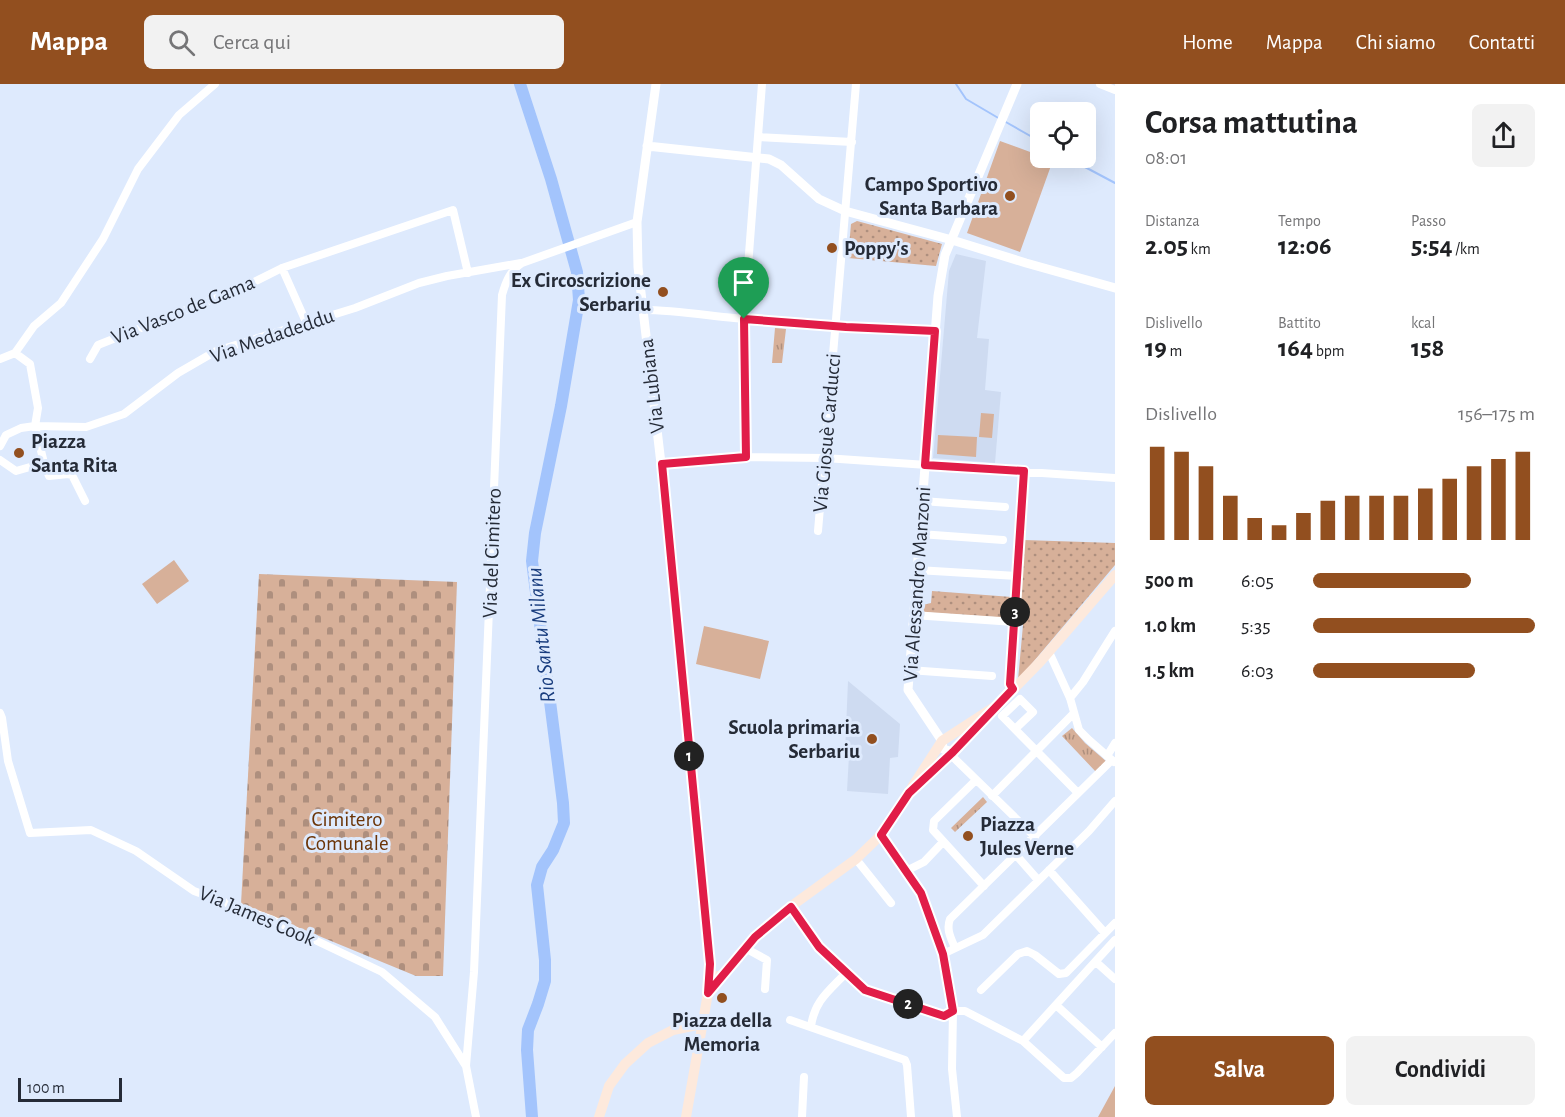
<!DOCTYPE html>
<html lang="it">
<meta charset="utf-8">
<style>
body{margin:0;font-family:"Alegreya Sans",sans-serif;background:#f2f2f2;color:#202124;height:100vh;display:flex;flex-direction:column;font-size:22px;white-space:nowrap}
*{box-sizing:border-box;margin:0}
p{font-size:20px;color:#757577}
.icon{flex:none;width:33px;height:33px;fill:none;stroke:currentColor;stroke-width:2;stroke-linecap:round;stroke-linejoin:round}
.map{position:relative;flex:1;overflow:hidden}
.panel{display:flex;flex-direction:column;background:#fff;width:450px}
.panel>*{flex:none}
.controls{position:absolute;left:1030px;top:18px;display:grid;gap:12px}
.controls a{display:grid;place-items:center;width:66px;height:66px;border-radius:9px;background:#fff;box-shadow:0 6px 24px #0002;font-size:30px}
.scale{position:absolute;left:18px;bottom:15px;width:104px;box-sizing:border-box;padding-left:6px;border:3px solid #252b37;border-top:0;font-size:16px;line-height:21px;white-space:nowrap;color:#252b37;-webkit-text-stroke:4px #deeafd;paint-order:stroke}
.pin{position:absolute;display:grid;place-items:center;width:51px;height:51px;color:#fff;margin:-62px -26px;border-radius:50% 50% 50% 0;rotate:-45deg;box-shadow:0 0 6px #0007}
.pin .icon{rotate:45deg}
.km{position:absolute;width:30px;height:30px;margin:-15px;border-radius:50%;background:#222;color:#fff;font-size:16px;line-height:30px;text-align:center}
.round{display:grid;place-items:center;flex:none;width:63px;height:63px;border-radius:9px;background:#f2f2f2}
.head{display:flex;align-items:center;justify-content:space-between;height:102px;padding:0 30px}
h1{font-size:33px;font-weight:700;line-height:45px}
.stats{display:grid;grid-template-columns:repeat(3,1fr);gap:9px;height:102px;padding:6px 30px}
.stats div{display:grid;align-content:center}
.stats b{font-size:26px;font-weight:700}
.stats small{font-size:16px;font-weight:400}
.stats p{font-size:16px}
.chart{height:168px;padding:12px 30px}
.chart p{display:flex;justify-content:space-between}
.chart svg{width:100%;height:108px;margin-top:6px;stroke:#924f1f;stroke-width:6}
.button{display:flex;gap:12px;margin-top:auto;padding:12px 30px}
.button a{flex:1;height:69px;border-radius:9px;background:#924f1f;color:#fff;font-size:24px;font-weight:700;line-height:69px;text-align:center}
.button a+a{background:#f2f2f2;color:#202124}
ul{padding:0 30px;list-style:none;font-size:20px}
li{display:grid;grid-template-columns:96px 72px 1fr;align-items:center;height:45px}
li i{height:15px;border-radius:8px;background:#924f1f}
header{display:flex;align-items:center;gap:36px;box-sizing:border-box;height:84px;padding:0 30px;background:#924f1f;color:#fff}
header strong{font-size:28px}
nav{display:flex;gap:33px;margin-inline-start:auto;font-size:21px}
.search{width:420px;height:54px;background:#f2f2f2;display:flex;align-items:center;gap:15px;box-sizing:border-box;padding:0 21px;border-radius:9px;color:#757577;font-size:22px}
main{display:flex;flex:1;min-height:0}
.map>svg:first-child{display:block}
.built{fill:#cedbf1}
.grass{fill:url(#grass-tufts)}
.cemetery{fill:url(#cemetery-stones)}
.park{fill:url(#park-dots)}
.pitch{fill:#d7b099}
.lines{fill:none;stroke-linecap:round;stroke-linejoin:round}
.stream{stroke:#a3c4fc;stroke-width:2}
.river{stroke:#a3c4fc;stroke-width:12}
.minor{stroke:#fff;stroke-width:8}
.tertiary{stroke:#fff;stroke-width:9}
.secondary{stroke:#fde9dc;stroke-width:10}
.route-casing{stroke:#fff;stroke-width:12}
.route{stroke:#e11d48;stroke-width:8}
.poi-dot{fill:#924f1f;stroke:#deeafd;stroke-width:2}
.labels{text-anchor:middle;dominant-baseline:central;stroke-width:6;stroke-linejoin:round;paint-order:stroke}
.poi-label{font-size:21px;font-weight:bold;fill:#252b37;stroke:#deeafd;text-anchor:end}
.street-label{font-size:21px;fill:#252b37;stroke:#deeafd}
.park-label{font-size:21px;fill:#6b3407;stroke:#deeafd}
.water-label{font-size:22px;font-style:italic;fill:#193d7e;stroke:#deeafd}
</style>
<header>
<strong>Mappa</strong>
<div class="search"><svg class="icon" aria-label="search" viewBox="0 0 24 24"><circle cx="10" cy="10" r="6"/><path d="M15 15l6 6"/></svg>Cerca qui</div>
<nav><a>Home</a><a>Mappa</a><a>Chi siamo</a><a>Contatti</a></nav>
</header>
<main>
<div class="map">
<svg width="1115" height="1033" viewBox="0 0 1115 1033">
<defs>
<pattern id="grass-tufts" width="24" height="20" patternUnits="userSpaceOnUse" patternTransform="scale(1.5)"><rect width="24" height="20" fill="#d7b099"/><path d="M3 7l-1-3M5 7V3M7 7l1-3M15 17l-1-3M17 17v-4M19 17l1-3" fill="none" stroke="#ae8f7e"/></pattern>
<pattern id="cemetery-stones" width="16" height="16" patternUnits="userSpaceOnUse" patternTransform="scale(1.5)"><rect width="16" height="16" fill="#d7b099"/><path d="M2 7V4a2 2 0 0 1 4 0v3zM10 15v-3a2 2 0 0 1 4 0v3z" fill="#ae8f7e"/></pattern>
<pattern id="park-dots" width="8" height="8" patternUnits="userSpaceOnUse" patternTransform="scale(1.5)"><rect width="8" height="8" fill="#d7b099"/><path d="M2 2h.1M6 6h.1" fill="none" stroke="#ae8f7e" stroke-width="1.8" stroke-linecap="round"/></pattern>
</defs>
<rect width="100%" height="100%" fill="#deeafd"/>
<!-- built -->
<path class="built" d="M956 170 986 177 977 254 989 255 985 306 1001 308 995 379 933 374 949 187Z
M848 597 900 640 898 673 890 674 888 710 847 707 849 671 845 669Z"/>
<!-- grass -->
<path class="grass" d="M775 244 786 245 782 279H772Z
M1072 644 1085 659 1107 678 1096 688 1062 652Z
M983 713 987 718 955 748 951 744Z"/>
<!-- cemetery -->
<path class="cemetery" d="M259 490 457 498 443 892H416L241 820Z"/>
<!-- park -->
<path class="park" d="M857 137 942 160 936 182 848 174 851 140Z
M1024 456 1115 459V481L1018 596 1024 530 1019 523Z
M932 507 1012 513 1011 534 919 528V522L931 519Z"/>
<!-- pitch -->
<path class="pitch" d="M1000 57 1041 72V74L1053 76 1020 168 967 149Z
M981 329 994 330 992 354 979 353Z
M938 351 977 353 976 373 937 370Z
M174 476 189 497 157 520 142 500Z
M704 542 769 557 760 595 696 580Z
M1115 1002V1033H1098Z"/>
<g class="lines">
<!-- stream -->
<path class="stream" d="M956 0 966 15 1000 35
M1004 37 1041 58
M1068 74 1115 99"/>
<!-- river -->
<path class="river" d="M520 0 551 95 577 188 579 216 561 322 535 449 532 477 563 719 564 739 553 766 542 783 537 801 545 876V897L538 920 528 946 527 966 532 1033"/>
<!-- minor -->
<path class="minor" d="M1100 0 1115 6
M758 53 852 58
M282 184 306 238
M643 226C674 226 704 231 734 234 801 240 868 243 935 247
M15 269 34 242 61 219 103 155 138 85 179 31 215 0
M15 269 30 280 38 324 35 342 44 379 49 392 68 390 72 391 85 417
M0 275 15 269
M90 275 98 261 244 203 282 184 453 126 468 189
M0 362 6 351 21 344 35 342 86 343 124 330 178 289 216 267 355 224 419 199 447 192 521 179
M745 373 744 235 762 0
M0 376 16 387 44 379
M662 380 745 373 825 374 1115 394
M922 417 1005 423
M818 447 856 0
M920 450 1003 456
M917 486 1017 492
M913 531 1014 538
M1049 568 1070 614 1079 646 1089 656 1114 678
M909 586 992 592
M1013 605 1010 600 1024 387
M1070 614 1083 598 1115 547
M0 629 2 634 8 677 30 749 91 746 136 767 194 807 273 836 382 888 435 933 466 982
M1015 645 1033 628 1020 615 1002 632 1078 709
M1107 672 1115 659
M954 674 1035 753
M976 696 934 737 933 746 984 802
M992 712 1074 629
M881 751 921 809 943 870 953 927 952 985 957 1033
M1016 771 1038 796
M856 775 891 819
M1049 786 1105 849
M906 787 924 778 943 758
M791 823 819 863 865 906 944 932 953 927H965L1023 957 1064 994H1071L1077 989 1115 949
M745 864 767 876 765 905
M955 864C951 854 946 846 950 835L1112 676
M943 870 983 851 1089 747 1115 717
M1096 878 1115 895
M981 906 1018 870 1027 867 1035 871 1059 890 1066 889 1115 839
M1056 921 1102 963
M790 936 905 976 907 981 911 1033
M811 943C814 917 829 907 846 889
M1023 957 1115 856
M476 1033 466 982 474 888 502 211C506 197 510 187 522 179L637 138
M802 1033 804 993"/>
<!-- tertiary -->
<path class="tertiary" d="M656 0 637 138 638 183 667 431 710 880 709 892
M647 62 769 75 781 81 819 115 845 127 952 156 1026 179 1115 204
M953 668 943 665 942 657 908 606 938 212 945 171 1017 0"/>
<!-- secondary -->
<path class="secondary" d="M997 622 1040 578 1115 491
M920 698 953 668 986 634
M708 909 755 853 786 826 856 775 881 751 942 657 1002 618
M599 1033 609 1002 625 980 648 959 673 946 702 940
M686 1033 708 909 709 892H721"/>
</g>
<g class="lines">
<defs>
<path id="route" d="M744 235 846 243 935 247 925 381 1024 387 1010 600 1013 605 953 668 909 709 881 751 921 809 943 870 953 927 944 932 865 906 819 863 791 823 755 853 708 909 710 880 662 380 746 373Z"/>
</defs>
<!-- route casing -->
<use href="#route" class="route-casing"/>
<!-- route -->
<use href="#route" class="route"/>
</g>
<!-- markers -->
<g class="poi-dot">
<circle cx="1010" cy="112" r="6"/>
<circle cx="832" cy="164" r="6"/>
<circle cx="663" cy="208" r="6"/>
<circle cx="19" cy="369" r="6"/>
<circle cx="872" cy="655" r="6"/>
<circle cx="968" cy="752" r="6"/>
<circle cx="722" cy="914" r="6"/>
</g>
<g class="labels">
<!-- poi labels -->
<g class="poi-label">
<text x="998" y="100">Campo Sportivo<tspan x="998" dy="24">Santa Barbara</tspan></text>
<text x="844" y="164" text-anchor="start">Poppy's</text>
<text x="651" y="196">Ex Circoscrizione<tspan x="651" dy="24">Serbariu</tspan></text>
<text x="31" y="357" text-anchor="start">Piazza<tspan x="31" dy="24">Santa Rita</tspan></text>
<text x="860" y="643">Scuola primaria<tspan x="860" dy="24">Serbariu</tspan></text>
<text x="980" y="740" text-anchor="start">Piazza<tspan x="980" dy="24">Jules Verne</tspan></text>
<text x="722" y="936" text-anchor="middle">Piazza della<tspan x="722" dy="24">Memoria</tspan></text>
</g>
<!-- street labels -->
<g class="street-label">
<text transform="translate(183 226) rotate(-22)">Via Vasco de Gama</text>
<text transform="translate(272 252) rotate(-19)">Via Medadeddu</text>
<text transform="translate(652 302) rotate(-97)">Via Lubiana</text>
<text transform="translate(827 349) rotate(-85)">Via Giosuè Carducci</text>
<text transform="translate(492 469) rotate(-88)">Via del Cimitero</text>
<text transform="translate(917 500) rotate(-86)">Via Alessandro Manzoni</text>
<text transform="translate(257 832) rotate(23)">Via James Cook</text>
</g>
<!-- park labels -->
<g class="park-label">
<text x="347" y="735">Cimitero<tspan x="347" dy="24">Comunale</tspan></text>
</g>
<!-- water labels -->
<g class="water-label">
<text transform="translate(541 551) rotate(-96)">Rio Santu Milanu</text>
</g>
</g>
</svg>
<div class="controls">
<a><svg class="icon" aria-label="locate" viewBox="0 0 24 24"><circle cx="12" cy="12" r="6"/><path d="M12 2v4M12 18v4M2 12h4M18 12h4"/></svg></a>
</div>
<div class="scale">100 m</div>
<div class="pin" style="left:744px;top:235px;background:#1e9e55"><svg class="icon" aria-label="arrive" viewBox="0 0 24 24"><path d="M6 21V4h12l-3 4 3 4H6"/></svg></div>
<b class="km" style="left:689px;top:672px">1</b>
<b class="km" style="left:908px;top:920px">2</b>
<b class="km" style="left:1015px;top:528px">3</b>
</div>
<section class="panel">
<div class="head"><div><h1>Corsa mattutina</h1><p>08:01</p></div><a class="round"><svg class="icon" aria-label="share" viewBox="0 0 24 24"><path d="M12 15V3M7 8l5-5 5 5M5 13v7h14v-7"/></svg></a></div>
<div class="stats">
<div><p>Distanza</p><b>2.05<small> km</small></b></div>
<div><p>Tempo</p><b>12:06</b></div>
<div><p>Passo</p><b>5:54<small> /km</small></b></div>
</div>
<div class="stats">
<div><p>Dislivello</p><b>19<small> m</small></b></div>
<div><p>Battito</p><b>164<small> bpm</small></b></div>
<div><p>kcal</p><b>158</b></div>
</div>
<div class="chart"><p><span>Dislivello</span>156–175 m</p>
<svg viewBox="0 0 160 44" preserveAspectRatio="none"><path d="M5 44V6M15 44V8M25 44V14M35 44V26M45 44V35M55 44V38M65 44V33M75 44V28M85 44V26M95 44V26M105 44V26M115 44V23M125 44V19M135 44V14M145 44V11M155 44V8"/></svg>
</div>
<ul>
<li><b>500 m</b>6:05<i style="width:71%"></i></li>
<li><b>1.0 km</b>5:35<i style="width:100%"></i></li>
<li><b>1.5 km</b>6:03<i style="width:73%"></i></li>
</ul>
<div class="button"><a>Salva</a><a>Condividi</a></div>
</section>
</main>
